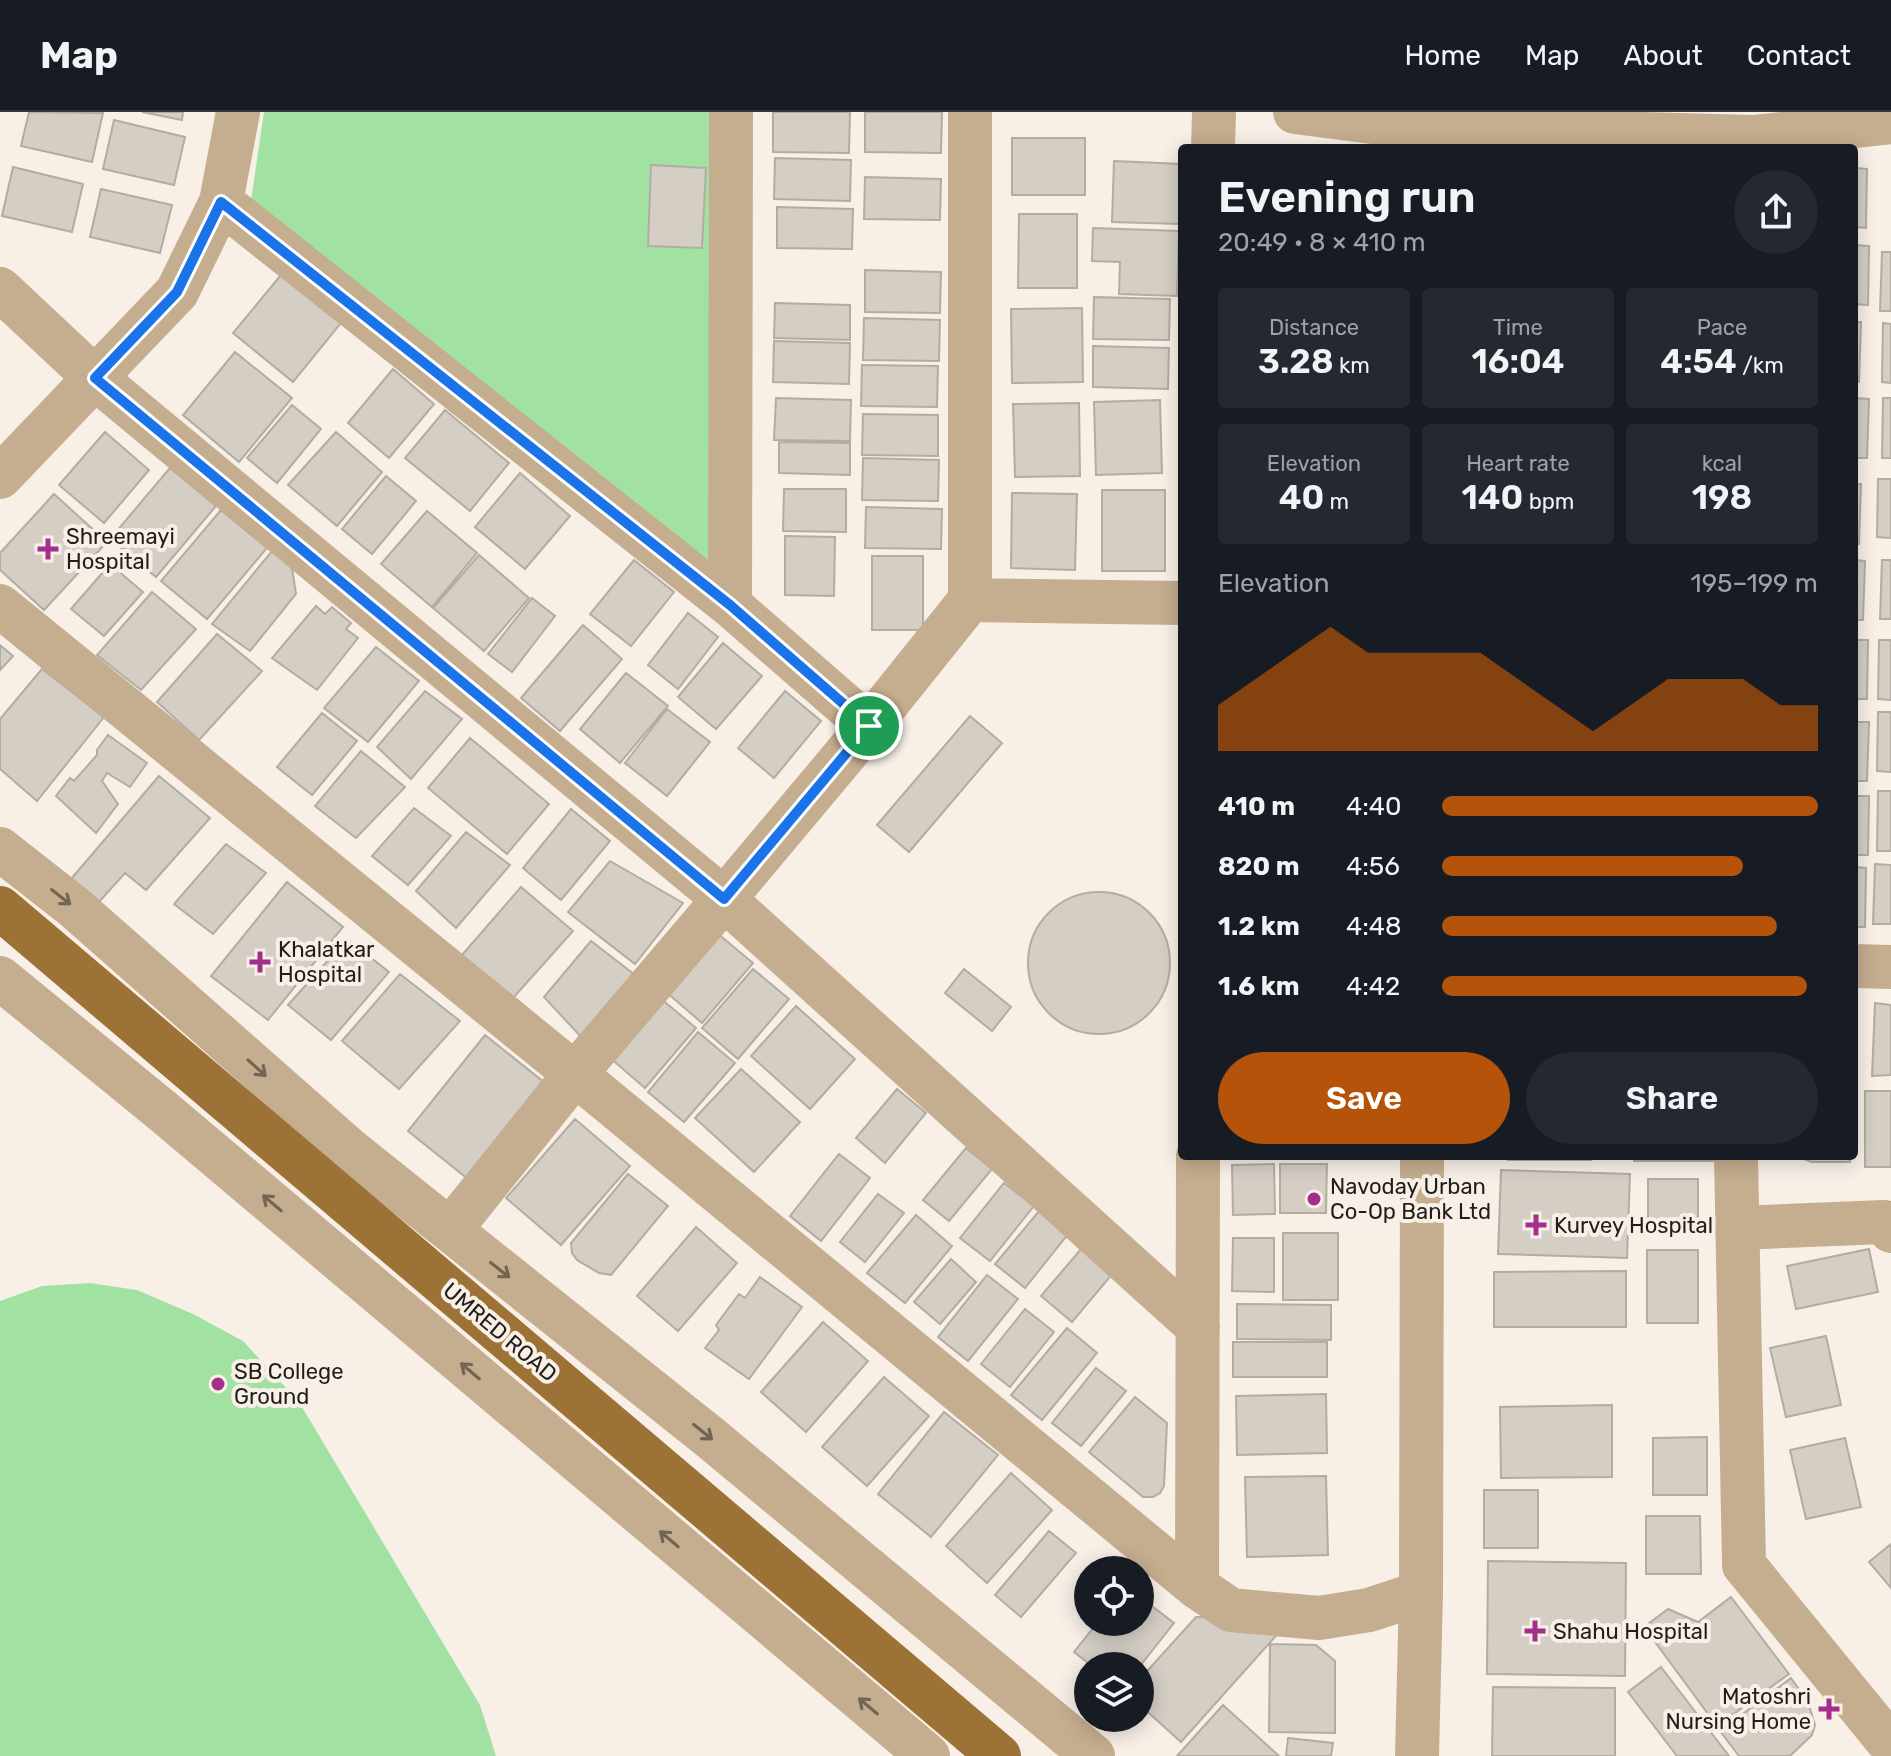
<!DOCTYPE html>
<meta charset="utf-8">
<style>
body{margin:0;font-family:Rubik,sans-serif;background:#242831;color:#f1f3f6;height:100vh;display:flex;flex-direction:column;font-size:30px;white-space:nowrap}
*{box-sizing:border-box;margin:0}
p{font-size:26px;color:#9ea1a6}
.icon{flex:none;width:44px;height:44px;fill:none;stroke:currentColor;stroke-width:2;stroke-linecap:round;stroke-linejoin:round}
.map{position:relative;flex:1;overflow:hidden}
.details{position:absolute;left:1178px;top:32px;width:680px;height:1016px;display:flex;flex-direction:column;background:#171b24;border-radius:8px;box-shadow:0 4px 20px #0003}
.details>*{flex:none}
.fabs{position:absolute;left:1074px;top:1444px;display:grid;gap:16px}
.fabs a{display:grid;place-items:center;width:80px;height:80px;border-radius:50%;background:#171b24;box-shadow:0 4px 20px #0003;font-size:40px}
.pin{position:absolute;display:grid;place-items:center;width:68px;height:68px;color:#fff;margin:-34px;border:4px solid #fff;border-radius:50%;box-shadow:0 2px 8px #0007}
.round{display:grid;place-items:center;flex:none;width:84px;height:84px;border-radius:42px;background:#242831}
.headline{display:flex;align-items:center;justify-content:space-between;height:136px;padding:0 40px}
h1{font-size:44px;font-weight:600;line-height:60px}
.figures{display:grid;grid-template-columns:repeat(3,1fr);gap:12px;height:136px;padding:8px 40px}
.figures div{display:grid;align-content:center;border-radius:8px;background:#242831;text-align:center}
.figures b{font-size:34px;font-weight:600}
.figures small{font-size:22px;font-weight:400}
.figures p{font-size:22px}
.chart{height:224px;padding:16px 40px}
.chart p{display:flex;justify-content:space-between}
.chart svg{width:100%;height:144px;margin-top:8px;fill:#b45309;opacity:.7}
.primary-button{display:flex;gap:16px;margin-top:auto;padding:16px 40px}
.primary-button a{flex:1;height:92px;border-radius:48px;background:#b45309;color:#fff;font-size:32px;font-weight:600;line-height:92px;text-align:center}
.primary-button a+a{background:#242831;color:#f1f3f6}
ul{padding:0 40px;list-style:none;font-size:26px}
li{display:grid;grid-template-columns:128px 96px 1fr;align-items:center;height:60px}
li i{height:20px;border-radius:10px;background:#b45309}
header{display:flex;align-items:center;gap:48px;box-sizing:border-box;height:112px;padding:0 40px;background:#171b24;border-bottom:2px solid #363941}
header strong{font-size:38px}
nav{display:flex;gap:44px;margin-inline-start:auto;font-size:28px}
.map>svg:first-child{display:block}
.green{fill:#a1e2a3}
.building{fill:#d4cec5;stroke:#b2aca3;stroke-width:2}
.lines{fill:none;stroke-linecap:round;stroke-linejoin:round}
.minor{stroke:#c5ad8f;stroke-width:44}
.major{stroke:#9d7237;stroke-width:44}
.oneway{stroke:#726554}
.route-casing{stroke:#fff;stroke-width:16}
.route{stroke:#1a73e8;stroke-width:10}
.poi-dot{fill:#a22f8a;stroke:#f8f0e7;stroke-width:3}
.labels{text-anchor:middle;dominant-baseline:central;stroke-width:8;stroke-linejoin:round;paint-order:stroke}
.poi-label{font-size:22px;fill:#201d1a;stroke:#f8f0e7;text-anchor:start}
.street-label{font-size:22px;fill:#201d1a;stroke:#f8f0e7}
</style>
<header>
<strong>Map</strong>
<nav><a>Home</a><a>Map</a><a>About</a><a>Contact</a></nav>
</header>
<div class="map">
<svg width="1891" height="1644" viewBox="0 0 1891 1644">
<rect width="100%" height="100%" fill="#f8f0e7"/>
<!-- green -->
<path class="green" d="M264 0H715L713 458 249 102Z
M90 1171 137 1178 193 1202 243 1229 299 1290 480 1593 496 1644H0V1189L42 1174Z"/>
<!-- building -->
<path class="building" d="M29 0 103 1 92 50 21 34Z
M142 0H183L182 8Z
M773 0H850L849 41 773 40Z
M865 0H942L941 41 865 40Z
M114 8 185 25 174 73 103 57Z
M1012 26H1085V83H1012Z
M775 46 851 48 850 89 774 87Z
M1114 49 1182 52 1180 112 1112 110Z
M651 53 706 56 702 136 648 134Z
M13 55 83 72 72 120 2 104Z
M1854 56 1867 57 1866 116 1854 115Z
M865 65 941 67 940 108 864 107Z
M101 77 172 93 160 141 90 125Z
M777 95 853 97 852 137 777 136Z
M1019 102H1077V176H1018Z
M1093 116 1179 119 1177 184 1119 182 1120 150 1092 149Z
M1854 133 1869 134 1868 193 1854 192Z
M1882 140H1891V199H1880Z
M865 158 941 160 940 201 865 200Z
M281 163 341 211 293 270 233 221Z
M1094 185 1170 187 1169 228 1093 227Z
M775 191 850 193V228L774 226Z
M1082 196 1083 270 1012 271 1011 197Z
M864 206 940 208 939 249 863 248Z
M1854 210H1861L1859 270H1854Z
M1883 211 1891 212V271L1882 270Z
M774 229 850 231 849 272 773 270Z
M1093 234 1169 236 1168 277 1093 275Z
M235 240 292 286 239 350 183 303Z
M862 253 938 254 937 295 861 294Z
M393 257 434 292 389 346 348 311Z
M776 286 851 288 850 329 774 328Z
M1854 286 1869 287 1867 346H1854Z
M1883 286H1891V346H1882Z
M1160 288 1162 361 1096 363 1094 290Z
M1079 291 1080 364 1015 365 1013 292Z
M292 293 321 317 277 371 247 346Z
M445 298 509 351 470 399 405 346Z
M863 302 938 303V344L862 343Z
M105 320 149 358 104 411 59 373Z
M336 320 382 360 337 414 288 373Z
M779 330 850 331V363L779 361Z
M863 346 939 348 938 389 862 388Z
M170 356 216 394 156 465 110 427Z
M520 361 570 404 525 457 475 415Z
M386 364 416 389 372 442 342 417Z
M1878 367H1891V426L1877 425Z
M1854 372H1861L1859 432H1854Z
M784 377H846V420L783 419Z
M1102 378H1165V459H1102Z
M1012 381 1077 382 1075 458 1011 456Z
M54 382 107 430 44 498 0 458V441Z
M866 395 942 397 941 437 865 436Z
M221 398 267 436 207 507 161 469Z
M427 399 477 441 432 495 381 452Z
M785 424 835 425 834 484 785 483Z
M272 439 291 449 296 482 250 539 212 512Z
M479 443 529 486 484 539 433 496Z
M872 444H923V518H872Z
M634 448 674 480 631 534 590 502Z
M1854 448 1865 449 1863 508H1854Z
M1882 448H1891V507H1880Z
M110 452 143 480 104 524 71 497Z
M152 480 196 517 141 578 97 543Z
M532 486 555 504 512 560 488 542Z
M316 494 325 502 332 495 351 511 346 517 358 526 317 578 272 546Z
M688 501 718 525 678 577 648 553Z
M583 513 622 547 560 619 521 586Z
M217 522 262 559 199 628 157 590Z
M1854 528H1868L1867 587H1854Z
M1879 528H1891V588L1878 587Z
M723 531 762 564 716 617 678 585Z
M0 533 13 544 0 558Z
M376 535 419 569 368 630 324 596Z
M42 557 104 605 37 689 0 657V607Z
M626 561 668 594 620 651 580 617Z
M425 579 462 607 411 667 377 635Z
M785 579 821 609 774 666 738 636Z
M667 597 710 630 667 684 625 651Z
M1878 600H1891V660L1877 659Z
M322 601 357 629 312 683 277 655Z
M970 604 1002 631 909 740 877 713Z
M1854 610H1869L1867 669H1854Z
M108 623 147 651 130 675 107 661 102 669 118 692 96 721 56 684 70 666 74 669 97 643V638Z
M470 626 549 692 507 742 428 676Z
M361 639 405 675 356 726 315 694Z
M159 664 210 706 146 778 125 761 98 791 71 767Z
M1878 679H1891V739H1877Z
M1854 684H1869L1868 743H1854Z
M414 696 451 724 408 773 372 744Z
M571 697 610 729 561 788 523 756Z
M466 720 510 753 456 816 416 779Z
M226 732 266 761 213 822 174 792Z
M610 749 683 791 635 852 568 800Z
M1875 752 1891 753V812H1873Z
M1854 755 1866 756 1865 815H1854Z
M287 770 343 815 268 908 211 864Z
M521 775 573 819 513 886 462 843Z
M1028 851a71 71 0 1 1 142 0a71 71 0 1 1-142 0Z
M717 821 753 851 702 911 666 880Z
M347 827 389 860 331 928 288 893Z
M591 829 635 863 583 927 544 885Z
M753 857 789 887 738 947 702 916Z
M964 857 1011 895 992 919 945 881Z
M400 862 460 909 399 977 342 929Z
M660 886 696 916 645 976 609 945Z
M1875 891 1891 893V963L1872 964Z
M796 894 855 947 810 997 751 944Z
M698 920 735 951 684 1010 648 980Z
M485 923 550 975 473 1071 408 1019Z
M741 957 800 1010 754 1060 695 1006Z
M897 977 926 1001 885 1051 856 1026Z
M1865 979H1891V1055H1865Z
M575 1007 630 1054 561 1133 506 1086Z
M966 1036 992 1057 949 1109 923 1088Z
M839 1042 870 1066 821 1129 790 1104Z
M1508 1044H1591V1048H1508Z
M1634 1044H1717V1049H1634Z
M1798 1044H1850V1050H1811Z
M1274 1052 1275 1102 1233 1103 1232 1053Z
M1280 1052H1327L1326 1101H1280Z
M1501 1058 1630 1062 1627 1146 1498 1142Z
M628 1062 668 1094 611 1163 599 1161 577 1148 572 1141 571 1131Z
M1648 1067H1698V1113H1648Z
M1004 1071 1034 1094 990 1149 960 1126Z
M878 1082 904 1101 865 1150 840 1130Z
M1040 1098 1069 1121 1025 1176 995 1152Z
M916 1103 952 1134 905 1191 867 1161Z
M696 1115 737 1151 678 1219 637 1184Z
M1283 1121H1338V1188H1283Z
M1233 1126H1274V1180L1232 1179Z
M1088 1129 1119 1154 1072 1210 1041 1184Z
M1869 1137 1878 1180 1796 1197 1787 1154Z
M1647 1138H1698V1211H1647Z
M951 1147 976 1170 940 1212 914 1190Z
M1626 1159V1215H1494V1160Z
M987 1163 1018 1187 968 1249 938 1225Z
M760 1165 802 1195 749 1267 705 1236 719 1218 716 1213 739 1182 745 1186Z
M1237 1192 1331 1193V1228L1237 1227Z
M1025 1197 1054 1220 1010 1275 981 1252Z
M823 1210 868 1249 806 1320 761 1280Z
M1067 1216 1097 1241 1042 1308 1011 1283Z
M1826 1224 1841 1293 1786 1305 1770 1236Z
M1233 1230H1327V1265H1233Z
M1096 1256 1126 1279 1081 1334 1052 1311Z
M884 1265 929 1304 867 1374 822 1335Z
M1326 1282 1327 1341 1237 1343 1236 1284Z
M1135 1285 1167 1311 1164 1374 1160 1381 1153 1385H1143L1089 1340Z
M1612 1293V1365L1501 1366 1500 1295Z
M944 1300 998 1343 931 1425 878 1382Z
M1707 1325V1383H1653V1326Z
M1845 1326 1861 1395 1806 1407 1790 1338Z
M1011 1361 1052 1398 987 1471 946 1434Z
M1326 1364 1328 1443 1247 1445 1245 1365Z
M1484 1378H1538V1436H1484Z
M1646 1404H1700L1701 1462H1646Z
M1049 1419 1076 1441 1021 1505 995 1483Z
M1891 1432V1476L1869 1450Z
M1488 1449 1626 1451 1625 1564 1487 1562Z
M1140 1485 1174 1511 1140 1554H1092L1074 1540 1098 1510H1140Z
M1731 1485 1789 1562 1717 1614 1644 1515 1668 1497 1698 1510Z
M1196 1505 1273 1507 1283 1516 1181 1630 1140 1593V1567Z
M1270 1532 1316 1533 1335 1549V1621L1269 1620Z
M1661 1555 1729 1644H1677L1628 1580Z
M1791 1566 1808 1590 1815 1613 1812 1623 1790 1644H1739L1720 1619Z
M1493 1575 1615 1576V1644H1492Z
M1223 1593 1279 1644H1177Z
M1288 1626 1333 1631 1331 1644H1286Z"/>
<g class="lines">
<!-- minor -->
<path class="minor" d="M1295 0 1418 16 1754 25 1891 10
M1213 36 1214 0
M221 90 730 493 731 0
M0 177 95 266 724 787 869 614
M0 365 177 180 221 90 238 0
M970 488 1182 491
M730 493 869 614 970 488V0
M0 494 575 962 1197 1475
M0 737 74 795 351 1039 712 1327 1093 1644
M1854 854 1891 855
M0 866 165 1001 928 1644
M1198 1044 1197 1475 1231 1498 1319 1506 1369 1498 1421 1481
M1736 1044 1744 1453 1890 1632
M1736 1116 1884 1110 1891 1119
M450 1118 575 962 724 787 1198 1215
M1417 1644 1421 1481 1422 1044"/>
<!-- major -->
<path class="major" d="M0 796 999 1644"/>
</g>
<!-- one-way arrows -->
<defs><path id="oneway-shaft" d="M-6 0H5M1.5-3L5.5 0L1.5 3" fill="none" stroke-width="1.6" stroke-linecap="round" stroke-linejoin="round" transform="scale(2)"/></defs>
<g class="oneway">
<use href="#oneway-shaft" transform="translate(61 785) rotate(38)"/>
<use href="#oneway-shaft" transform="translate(257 956) rotate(42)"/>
<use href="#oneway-shaft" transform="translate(272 1091) rotate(-140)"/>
<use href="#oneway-shaft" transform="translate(500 1158) rotate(38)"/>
<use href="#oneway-shaft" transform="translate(470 1259) rotate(-140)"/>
<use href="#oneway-shaft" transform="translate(703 1320) rotate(39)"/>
<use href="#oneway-shaft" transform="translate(669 1427) rotate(-140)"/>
<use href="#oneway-shaft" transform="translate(868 1594) rotate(-140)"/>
</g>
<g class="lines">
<defs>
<path id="route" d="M221 90 730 493 869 614 724 787 95 266 177 180Z"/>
</defs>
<!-- route casing -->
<use href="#route" class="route-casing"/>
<!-- route -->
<use href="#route" class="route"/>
</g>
<!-- markers -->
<g class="poi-dot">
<path d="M44 425h8v8h8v8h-8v8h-8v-8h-8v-8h8z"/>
<path d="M256 838h8v8h8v8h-8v8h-8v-8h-8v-8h8z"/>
<circle cx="1314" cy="1087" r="8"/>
<path d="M1532 1101h8v8h8v8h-8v8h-8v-8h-8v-8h8z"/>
<circle cx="218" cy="1272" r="8"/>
<path d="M1531 1507h8v8h8v8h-8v8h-8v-8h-8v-8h8z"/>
<path d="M1825 1585h8v8h8v8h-8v8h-8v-8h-8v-8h8z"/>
</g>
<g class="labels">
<!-- poi labels -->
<g class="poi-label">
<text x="66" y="424">Shreemayi<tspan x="66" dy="25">Hospital</tspan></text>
<text x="278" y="837">Khalatkar<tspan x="278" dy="25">Hospital</tspan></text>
<text x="1330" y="1074">Navoday Urban<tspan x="1330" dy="25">Co-Op Bank Ltd</tspan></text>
<text x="1554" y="1113">Kurvey Hospital</text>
<text x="234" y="1259">SB College<tspan x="234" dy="25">Ground</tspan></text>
<text x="1553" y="1519">Shahu Hospital</text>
<text x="1811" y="1584" text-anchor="end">Matoshri<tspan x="1811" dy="25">Nursing Home</tspan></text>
</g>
<!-- street labels -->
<g class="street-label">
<text transform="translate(500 1220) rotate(40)">UMRED ROAD</text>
</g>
</g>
</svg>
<div class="fabs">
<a><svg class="icon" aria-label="locate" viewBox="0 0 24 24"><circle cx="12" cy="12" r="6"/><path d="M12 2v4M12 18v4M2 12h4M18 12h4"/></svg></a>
<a><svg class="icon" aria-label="layers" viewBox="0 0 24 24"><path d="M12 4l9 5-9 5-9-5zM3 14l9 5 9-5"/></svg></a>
</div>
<div class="pin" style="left:869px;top:614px;background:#1e9e55"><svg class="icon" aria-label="arrive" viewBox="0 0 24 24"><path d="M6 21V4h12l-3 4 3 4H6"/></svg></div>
<section class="details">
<div class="headline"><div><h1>Evening run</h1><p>20:49 · 8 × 410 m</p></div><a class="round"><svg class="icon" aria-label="share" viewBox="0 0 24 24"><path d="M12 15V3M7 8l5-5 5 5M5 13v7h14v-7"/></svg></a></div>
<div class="figures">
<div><p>Distance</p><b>3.28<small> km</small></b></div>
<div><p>Time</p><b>16:04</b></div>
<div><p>Pace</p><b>4:54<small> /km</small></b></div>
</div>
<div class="figures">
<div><p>Elevation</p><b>40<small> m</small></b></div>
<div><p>Heart rate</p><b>140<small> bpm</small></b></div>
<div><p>kcal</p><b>198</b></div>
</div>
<div class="chart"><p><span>Elevation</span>195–199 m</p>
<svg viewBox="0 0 160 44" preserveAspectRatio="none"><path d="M0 44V30L10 22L20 14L30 6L40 14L50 14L60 14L70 14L80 22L90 30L100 38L110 30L120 22L130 22L140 22L150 30L160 30V44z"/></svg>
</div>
<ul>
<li><b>410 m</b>4:40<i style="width:100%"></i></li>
<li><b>820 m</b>4:56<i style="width:80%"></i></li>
<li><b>1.2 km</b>4:48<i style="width:89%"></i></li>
<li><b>1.6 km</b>4:42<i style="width:97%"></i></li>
</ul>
<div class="primary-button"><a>Save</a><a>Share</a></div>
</section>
</div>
